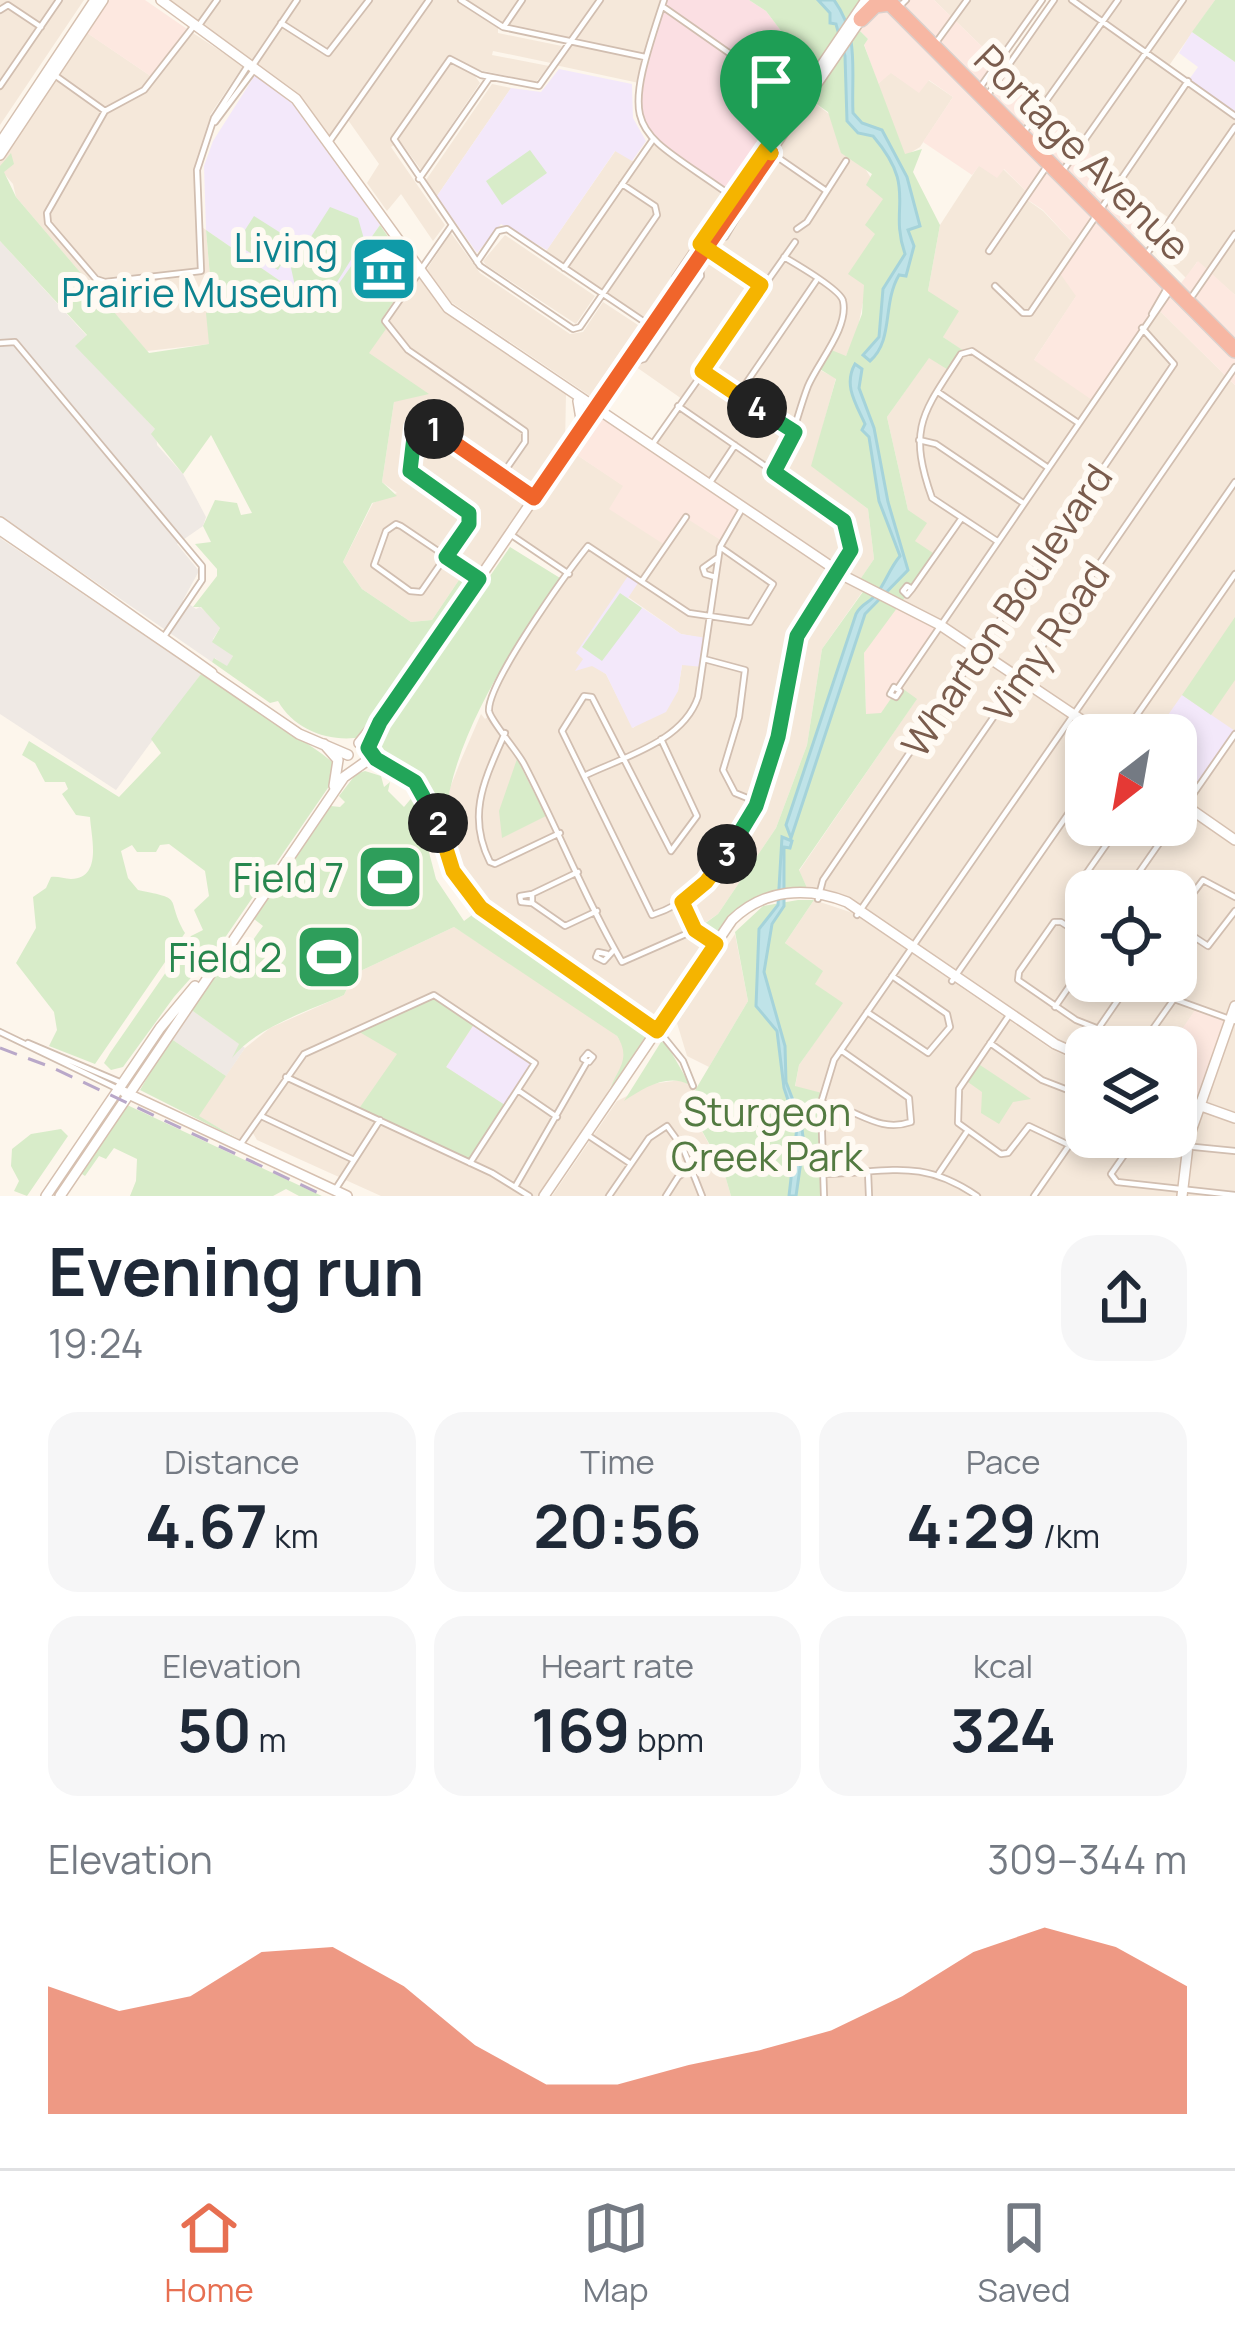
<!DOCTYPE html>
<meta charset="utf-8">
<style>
body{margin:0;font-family:Manrope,sans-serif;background:#f6f6f7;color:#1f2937;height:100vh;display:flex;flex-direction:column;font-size:45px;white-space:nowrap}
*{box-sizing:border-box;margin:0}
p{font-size:39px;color:#747a83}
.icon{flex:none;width:66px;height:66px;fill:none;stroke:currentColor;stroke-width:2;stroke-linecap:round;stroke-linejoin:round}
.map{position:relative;height:1196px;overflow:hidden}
.drawer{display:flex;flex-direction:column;background:#fff;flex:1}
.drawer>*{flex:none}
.needle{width:78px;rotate:211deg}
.fabs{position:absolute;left:1065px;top:714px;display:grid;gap:24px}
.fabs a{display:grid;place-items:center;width:132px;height:132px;border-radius:24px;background:#fff;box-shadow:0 6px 18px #0003;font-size:60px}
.pin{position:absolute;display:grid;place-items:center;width:102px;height:102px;color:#fff;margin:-123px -51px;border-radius:50% 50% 50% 0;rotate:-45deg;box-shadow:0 0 12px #0007}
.pin .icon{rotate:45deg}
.km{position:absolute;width:60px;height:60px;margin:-30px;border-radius:50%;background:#222;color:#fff;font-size:33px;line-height:60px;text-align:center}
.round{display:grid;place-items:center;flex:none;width:126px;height:126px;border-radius:36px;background:#f6f6f7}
.head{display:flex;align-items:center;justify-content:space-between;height:204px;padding:0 48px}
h1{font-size:66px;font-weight:700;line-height:90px}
.stats{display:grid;grid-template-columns:repeat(3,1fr);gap:18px;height:204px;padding:12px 48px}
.stats div{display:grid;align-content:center;border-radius:30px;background:#f6f6f7;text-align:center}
.stats b{font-size:60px;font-weight:700}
.stats small{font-size:33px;font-weight:400}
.stats p{font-size:33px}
.chart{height:336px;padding:24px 48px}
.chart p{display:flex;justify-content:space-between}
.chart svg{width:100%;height:216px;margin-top:12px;fill:#e76f51;opacity:.7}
.dock{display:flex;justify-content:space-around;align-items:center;height:168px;border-top:3px solid #e0e1e3;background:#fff;font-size:33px;color:#747a83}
.dock a{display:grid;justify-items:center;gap:6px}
.dock .on{color:#e76f51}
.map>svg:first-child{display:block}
.residential{fill:#f5e8da;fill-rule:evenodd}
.commercial{fill:#fde8e0}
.industrial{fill:#efe9e4}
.education{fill:#f3e8fa}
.medical{fill:#fbdfe3}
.green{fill:#d8ecc9}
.water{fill:#bfe3e8;stroke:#a5d3da;stroke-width:3}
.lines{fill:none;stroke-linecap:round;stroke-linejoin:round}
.street-casing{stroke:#d1beb0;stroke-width:8}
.secondary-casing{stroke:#d6c0b0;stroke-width:12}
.highway-casing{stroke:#dad1cd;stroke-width:18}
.street{stroke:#fff;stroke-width:4.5}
.secondary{stroke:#fff;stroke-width:9}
.highway{stroke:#f7b7a3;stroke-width:15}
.rail{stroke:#b9a8c9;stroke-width:3;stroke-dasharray:18 12;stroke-linecap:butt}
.split-1-casing{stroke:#fff;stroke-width:24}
.split-2-casing{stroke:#fff;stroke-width:24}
.split-3-casing{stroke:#fff;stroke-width:24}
.split-4-casing{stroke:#fff;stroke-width:24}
.split-5-casing{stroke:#fff;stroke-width:24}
.split-1{stroke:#f0652b;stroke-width:15}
.split-2{stroke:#22a559;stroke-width:15}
.split-3{stroke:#f5b400;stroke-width:15}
.split-4{stroke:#22a559;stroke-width:15}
.split-5{stroke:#f5b400;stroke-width:15}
.labels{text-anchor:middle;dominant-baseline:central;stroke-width:12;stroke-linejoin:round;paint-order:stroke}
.street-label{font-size:39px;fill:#7a5c4d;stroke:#fffaf3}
.culture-label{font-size:39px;fill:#0d838f;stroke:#fffaf3;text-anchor:end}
.leisure-label{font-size:39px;fill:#27864d;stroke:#fffaf3;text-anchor:end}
.park-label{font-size:39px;fill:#537a41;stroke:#fffaf3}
</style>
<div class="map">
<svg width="1235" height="1196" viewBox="0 0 1235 1196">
<rect width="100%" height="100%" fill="#fdf6ec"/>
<!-- residential -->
<path class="residential" d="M0 0H84L0 125Z
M161 0H664L639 83 555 65 570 43 498 26V33L562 46 551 63 493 51 492 55 549 66 536 82 479 70 475 76 480 83 421 170 400 141 391 147 445 225 433 241 401 194 387 211 367 183 379 164 348 120 329 142 296 99Z
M934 0H1042L998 62Z
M1054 0H1215L1168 67 1235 116V295L1197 262 1186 278 1156 248 1172 225 1169 218 1118 182 1005 71Z
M83 30 155 79 190 31 243 66 210 115 214 118 197 170 199 225 206 230 213 312H207L210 344 147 351 16 197 13 184 0 169V155Z
M890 72 919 92 928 80 953 97 920 147 905 156 878 84Z
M492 84 511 88 437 196 426 180Z
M808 98 833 117 884 199 857 332 846 356 818 369 836 378 812 466 868 509 874 559 858 583 865 588 822 649 807 745 776 828 718 914 693 931 708 943 655 1022 517 929 471 887 456 859 445 820 450 788 461 760 481 714 485 719 490 715 489 706 509 661 569 574 510 534 479 579 465 571 432 620 411 622 362 589 343 562 373 503 397 493 382 482 394 402 368 353 385 329 380 321 417 267 436 294 566 393 565 447 624 486 610 509 686 517 721 540 651 445 682 399 632 364ZM628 597 681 634 707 639 682 665 678 691 633 728 606 674 583 659Z
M652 141 733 197 646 324 544 254 616 150 636 163Z
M979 165 1003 169 1026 191 1023 197 1043 211 1076 246 1077 295 1034 360 1158 309 1235 385V1112L1202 1100 1197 1008 1170 1047H1086V1058L1068 1051 857 908 809 892 799 871 916 700 899 686 897 604 905 594 915 541 887 417 929 357 963 351 943 337 928 291 940 225ZM1086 735H1176V825H1086ZM1086 891H1176V981H1086Z
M451 233 480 273 570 334 583 332 603 302 638 325 590 396 451 302 427 269Z
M505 235 595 296 576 324 486 265 483 261Z
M814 900 853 913 1051 1049 1086 1065V1137H1176V1097L1235 1118V1196H824L795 1087 799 1065 842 1003 814 984 822 971 785 943Z
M454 927 582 1010 617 1036 626 1050 625 1062 607 1093 612 1097 544 1196H381L257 1140 251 1130 242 1141 198 1116 245 1048 270 1028 344 995 354 974Z
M735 934 748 1001 709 1067 687 1056 677 1023Z
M681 1080 696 1088 687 1104 716 1157 693 1167 722 1165 731 1196H552L617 1101 651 1084Z"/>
<!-- commercial -->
<path class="commercial" d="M109 0H145L190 31 155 79 87 33Z
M898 0H934L998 62 981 86Z
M880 4 984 100 1005 71 1118 182 1153 207 1134 235 1181 283 1198 261 1235 295V385L1158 309 1092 400 1034 360 1076 296 1059 272 1076 246 1043 210 1022 196 1025 190 1004 169 997 178 979 166 972 175 923 142 953 97 929 80 919 93 891 73 878 84 864 44 868 39 860 31Z
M603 417 741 509 722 541 686 518 665 545 609 509 623 486 568 449 592 420Z
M897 604 940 625 881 714H866L864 653Z
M1197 1007 1230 1019 1202 1100 1176 1091V1047H1170Z"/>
<!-- industrial -->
<path class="industrial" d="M0 241 87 336 76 346 156 430 157 445 183 474 196 498 206 517 203 526 177 544 199 571 183 600 196 609 200 607 217 622 220 628 213 639 233 656 227 667 215 658 212 662 0 516Z
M0 538 201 674 116 790 0 714Z
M190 1009 245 1048 226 1076 170 1038Z"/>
<!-- education -->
<path class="education" d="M1192 32 1235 62V116L1188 81 1198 67 1179 53Z
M559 69 632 84 633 118 646 141 632 161 615 151 547 250 501 224 477 253 437 196 511 88 541 92Z
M255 75 285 95 305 117 380 225 322 310 206 230 204 166 213 141Z
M630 573 640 580 628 598 681 634 707 638 703 667 682 665 678 691 666 712 632 728 606 674 592 666 575 671 583 659 576 653Z
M1182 695 1235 731 1185 806 1176 799V735H1154Z
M475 1023 530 1060 531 1068 506 1106 446 1067Z"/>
<!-- medical -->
<path class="medical" d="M664 0H749L766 11 815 76 733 197 660 148 641 123 639 83Z"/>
<!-- green -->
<path class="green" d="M749 0H861L815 76 766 11Z
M1215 0H1235V62L1192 32Z
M860 31 868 39 864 45 905 154 922 149 913 172 940 225 928 291 959 311 943 337 964 351 950 371 929 358 887 417 908 510 927 523 915 541 936 555 864 653 866 714 881 713 892 697 890 691 899 686 917 699 799 870 808 890 768 893 712 939 697 929 718 914 776 828 807 745 822 649 865 589 857 584 874 559 868 509 811 466 836 379 818 368 829 349 846 356 862 314 864 285 848 274 875 234 865 225 883 199 866 185 872 174 841 153 828 112 808 98Z
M530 150 547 173 502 205 486 181Z
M11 153 14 164 4 172 16 197 149 353 209 344 206 313 213 311 206 230 321 309 380 225 413 273 381 320 386 329 369 353 429 394 394 402 382 482 397 496 372 503 343 562 362 589 411 622 432 620 463 574 468 579 362 731V737C330 743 294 730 278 701L270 703 212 662 214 658 227 666 233 656 212 642 220 628 201 607H193L217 576V569L195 544 211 542 203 526 215 500 237 503 241 515 252 513 211 435 183 474 151 434 155 429 75 346 87 335 0 241V166Z
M330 207 358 218 364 239 332 290 312 296 295 286 291 268Z
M254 216 295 242 278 270 236 244Z
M510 547 560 578C513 647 453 735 445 820 426 785 414 769 376 752L375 743Z
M620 593 642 608 602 661 582 647Z
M1235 617V680L1211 715 1182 695Z
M201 674C222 689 330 755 336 766L332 782 220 945 174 997 123 1067 111 1070 104 1063 110 1053 191 936 203 930 194 910 209 896 205 871 169 844 160 845 156 852H137L132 845 121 851 128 878 138 890C187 900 164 896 185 933L95 1064 49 1046 57 1030 54 1012 16 963 36 928 33 897 46 888 51 877C58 876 64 879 71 879 103 878 91 837 90 817L76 815 62 794 68 789 65 782H45L35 763 22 755 29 741 119 797 161 753 151 739Z
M517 759 546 816 502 838 499 811Z
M365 771 381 776 384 787 390 782 388 791 404 807 414 795 436 879 464 921 476 912 649 1032 609 1095C612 1073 634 1062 617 1036L454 927 354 974 344 995C308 1011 255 1028 232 1058L239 1044 190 1009 232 948 243 954 263 926 254 919 331 806 340 807 345 802 339 796 356 774Z
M798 900H814L785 943 823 971 815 984 843 1003 799 1065 795 1086 822 1093 824 1196H731L722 1165 696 1175 692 1167 716 1156 687 1104 748 1001 735 932 763 906Z
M428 996 440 997 476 1021 446 1067 508 1107 470 1163 358 1110 397 1054 356 1030Z
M170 1038 226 1076 199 1116 241 1141 140 1090Z
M661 1042 666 1043 690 1085C667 1073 644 1088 624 1101Z
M977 1063 1031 1099 1013 1102 999 1124 981 1113 982 1092 965 1080Z
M125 1104 322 1196H299L286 1189 273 1196H130L136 1181 137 1159 114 1148 106 1159 99 1156 85 1176 79 1172Z
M61 1129 68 1136 27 1196 14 1191 19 1181 11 1166 12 1149 31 1134Z"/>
<!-- water -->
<path class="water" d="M818 0H834C860 36 851 72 853 113L862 123 882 130 907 177 920 226 908 230 914 246 906 276 899 275C882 304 894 340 870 361L863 355 879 337 883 289 905 254C888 205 919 190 873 136L858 133 847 121 845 56 836 24 830 23V13Z
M855 364 862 369 859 388 874 428 888 502 908 570 865 614 791 838 786 825 856 614C862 602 871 603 878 592 886 581 890 568 900 556L879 501 869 437 862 430 865 424C856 404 843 385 855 364Z
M782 837 792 841 790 848 784 847V906L772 924 764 972 785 1046 786 1082 801 1121 806 1161H801L796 1196H789L797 1127 784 1088 777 1031 756 1006 759 929 778 905Z"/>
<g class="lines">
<defs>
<path id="street" d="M461 0 503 27 645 57
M600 0 539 86 481 75 450 59 394 139 480 266 573 329 580 327 657 215 655 206 622 184
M664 0C616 144 632 123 744 205L725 237 713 238
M1072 0 1235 116
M902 4 906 0
M662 6 759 74 799 93
M0 10 8 5 41 27
M281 23 328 53 369 0
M505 25 522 0
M193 27 144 90 105 111 47 213 48 223 96 279 105 282 201 271 197 170 214 118 249 64
M197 28 217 0
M935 44 967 0
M253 65 297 0
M56 76 105 111
M0 86 59 0
M979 89 1042 0
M987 96 1054 0
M215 122 254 70
M1024 132 1118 0
M329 142 429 0
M770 152 825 190
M1062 172 1183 0
M419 179 490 77
M452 225 385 321 408 350 525 431V442L502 475
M797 229 807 222 846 161
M706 248 761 285
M989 251 1047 166
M1146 255 1235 127
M477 262 498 231 507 229 652 327
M564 268 652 141
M995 286 1023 313H1030L1188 81
M1193 295 1235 234
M1152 314 1167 288
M0 343 15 342 202 566V580L163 638
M626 364 644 359 701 276 699 259
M702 371 795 432
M938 392 1047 467
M738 395 816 281
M919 440 936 444 1023 503
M654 442 795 242
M774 472C793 444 796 417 808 386 818 362 849 328 843 301 841 290 796 264 784 257
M709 484 735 445
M510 534 569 574
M997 541 932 498C907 427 923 413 961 354L972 351 1077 422
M715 577 705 574 703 568 717 558
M479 579 450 559 441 553 401 526 396 524 386 531 374 565 410 591 421 592 471 520 467 510 410 471 415 428 429 425 531 496
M642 581 686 517
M912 589 907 595 903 591 907 586 912 589 961 519
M704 659 745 670 739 717 723 770 735 793 757 802
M894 687 900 691 896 697 890 694Z
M898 688 1169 292
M505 733C485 779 466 814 490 862L495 864 560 833
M1123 735 1235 574
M661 739 697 816 671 851 592 697 584 696 562 731 652 915C728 891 765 798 781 726 788 696 786 664 797 635 810 604 837 580 851 550L842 519 678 406
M584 776C623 757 683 742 698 697L720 547 743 507
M1176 819 1235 734
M578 872 532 894V903L565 926 597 911
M1093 891 1083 878 1120 825
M1126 891 1172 825
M818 899 823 880 1174 364 1142 328
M531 903 521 902 520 896 532 894
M682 903 695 930 721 947
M857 915 1235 367
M1176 916 1203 880 1235 897
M1176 925 1208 946 1235 911
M695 930 622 962C585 899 558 829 524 764 518 752 490 720 489 711 487 683 568 571 588 546L689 613 750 622 773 584 720 547
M1086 938 1061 922H1054L1019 972 1018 980 1076 1020 1137 1044 1145 1040 1174 999 1235 1021
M607 954 598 952 596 957 604 961 613 951
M952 981 1086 788
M1174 999 1181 988 1176 980
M1055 1007 1086 962
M867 1012 928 1053 950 1027 947 1014 892 976
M1010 1014 959 1089 958 1123 1001 1154 1008 1153 1029 1126 1069 1145
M1098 1029 1131 981
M0 1032 118 1089
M662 1035 683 1061 693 1086
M28 1043 122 1083
M990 1043 1042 1080 1086 1097
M588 1053 593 1057 589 1062 583 1059Z
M286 1077 492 1173 529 1196
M519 1091 557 1117
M821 1103C855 1106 876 1134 911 1122L909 1098 842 1051
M261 1116 354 1160
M586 1134 631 1164
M240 1145 304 1054 434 995 535 1063 470 1163
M1235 1151 1134 1141 1111 1174 1117 1182 1235 1195
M868 1172 869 1196
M939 1173 966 1133
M823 1174C888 1173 920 1157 977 1196
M515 1187 587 1062
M335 1190 380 1120
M609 1196 649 1138 667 1126 683 1148 702 1196
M666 1196 678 1177 692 1167
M824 1196 821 1103 834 1060 1235 482
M1034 1196 1086 1121"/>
<path id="secondary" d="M161 0 296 99 448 308 848 578 940 625 1104 735
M0 143 95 0
M0 155 103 0
M677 278 866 0
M578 401 581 419
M0 522 212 673
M0 530 299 734 348 755
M359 743 412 677 861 19
M324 744 338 760 334 786
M369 752 422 791 453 871 481 908 657 1032
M1176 799 1235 840
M124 1092 347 1196
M1176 1097 1235 1118
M46 1196 160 1028 195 986
M60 1196 344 777 368 760 375 732
M544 1196 732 920C764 889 807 886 847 902L1055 1044 1086 1058
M1182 1196 1189 1137 1235 1006"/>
<path id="highway" d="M887 0 1235 350
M861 19 875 5 890 3"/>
</defs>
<!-- street casing -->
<use href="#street" class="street-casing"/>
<!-- secondary casing -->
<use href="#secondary" class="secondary-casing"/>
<!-- highway casing -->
<use href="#highway" class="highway-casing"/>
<!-- street -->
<use href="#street" class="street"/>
<!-- secondary -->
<use href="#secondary" class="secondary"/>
<!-- highway -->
<use href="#highway" class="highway"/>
<!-- rail -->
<path class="rail" d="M0 1048 51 1067 325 1196"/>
</g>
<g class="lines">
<defs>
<path id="split-1" d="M434 429 534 498 771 153"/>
<path id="split-2" d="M434 429 424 423 415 428 410 471 469 513V524L446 557 479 579 380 722 368 748 376 759 415 782 438 823"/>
<path id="split-3" d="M438 823 453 871 481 908 657 1031 716 944 695 930 682 902 706 882 727 854"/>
<path id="split-4" d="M727 854 756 806 778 737 797 636 851 550 844 521 774 472 795 432 757 408"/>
<path id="split-5" d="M757 408 702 371 761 285 700 244 766 149 771 153"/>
</defs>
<!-- split-1 casing -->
<use href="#split-1" class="split-1-casing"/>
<!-- split-2 casing -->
<use href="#split-2" class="split-2-casing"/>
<!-- split-3 casing -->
<use href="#split-3" class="split-3-casing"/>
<!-- split-4 casing -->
<use href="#split-4" class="split-4-casing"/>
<!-- split-5 casing -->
<use href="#split-5" class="split-5-casing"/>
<!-- split-1 -->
<use href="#split-1" class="split-1"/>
<!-- split-2 -->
<use href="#split-2" class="split-2"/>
<!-- split-3 -->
<use href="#split-3" class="split-3"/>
<!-- split-4 -->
<use href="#split-4" class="split-4"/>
<!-- split-5 -->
<use href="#split-5" class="split-5"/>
</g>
<!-- icons -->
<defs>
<symbol id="museum-square" viewBox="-11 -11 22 22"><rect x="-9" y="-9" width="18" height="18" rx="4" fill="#0f9aa8" stroke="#fffaf3"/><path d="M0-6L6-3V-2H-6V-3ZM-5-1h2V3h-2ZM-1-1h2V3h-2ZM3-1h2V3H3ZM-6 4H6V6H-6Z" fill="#fff"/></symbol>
<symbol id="stadium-square" viewBox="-11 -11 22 22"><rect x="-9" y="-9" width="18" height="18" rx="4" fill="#2e9e5b" stroke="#fffaf3"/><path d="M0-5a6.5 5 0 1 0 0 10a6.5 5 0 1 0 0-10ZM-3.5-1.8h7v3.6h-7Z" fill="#fff"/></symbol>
</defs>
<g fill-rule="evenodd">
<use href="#museum-square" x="346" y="231" width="76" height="76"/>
<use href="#stadium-square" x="352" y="839" width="76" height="76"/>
<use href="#stadium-square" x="291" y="919" width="76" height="76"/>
</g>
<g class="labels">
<!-- street labels -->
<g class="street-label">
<text transform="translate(1083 152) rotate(45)">Portage Avenue</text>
<text transform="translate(1006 610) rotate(-56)">Wharton Boulevard</text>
<text transform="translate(1046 641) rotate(-55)">Vimy Road</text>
</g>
<!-- culture labels -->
<g class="culture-label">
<text x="338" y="247">Living<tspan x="338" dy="45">Prairie Museum</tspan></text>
</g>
<!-- leisure labels -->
<g class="leisure-label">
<text x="344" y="877">Field 7</text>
<text x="282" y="957">Field 2</text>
</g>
<!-- park labels -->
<g class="park-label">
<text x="767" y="1111">Sturgeon<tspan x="767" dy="45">Creek Park</tspan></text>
</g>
</g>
</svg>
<div class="fabs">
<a><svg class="needle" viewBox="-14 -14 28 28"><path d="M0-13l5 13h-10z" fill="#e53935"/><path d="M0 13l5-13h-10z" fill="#747a83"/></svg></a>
<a><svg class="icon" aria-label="locate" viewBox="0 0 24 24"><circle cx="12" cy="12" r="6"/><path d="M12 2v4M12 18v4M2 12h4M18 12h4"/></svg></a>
<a><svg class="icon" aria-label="layers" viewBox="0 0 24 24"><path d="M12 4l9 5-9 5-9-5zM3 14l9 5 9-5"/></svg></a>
</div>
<div class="pin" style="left:771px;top:153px;background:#1e9e55"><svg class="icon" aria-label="arrive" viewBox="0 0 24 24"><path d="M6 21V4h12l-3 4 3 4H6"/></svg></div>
<b class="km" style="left:434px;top:429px">1</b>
<b class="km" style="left:438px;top:823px">2</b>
<b class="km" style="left:727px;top:854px">3</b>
<b class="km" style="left:757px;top:408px">4</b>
</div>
<section class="drawer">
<div class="head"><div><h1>Evening run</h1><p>19:24</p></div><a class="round"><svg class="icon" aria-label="share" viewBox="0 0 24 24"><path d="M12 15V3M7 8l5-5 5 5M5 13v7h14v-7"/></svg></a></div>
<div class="stats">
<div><p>Distance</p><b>4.67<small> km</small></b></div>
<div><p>Time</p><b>20:56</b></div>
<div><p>Pace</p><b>4:29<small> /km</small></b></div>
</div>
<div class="stats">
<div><p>Elevation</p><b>50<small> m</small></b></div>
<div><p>Heart rate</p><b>169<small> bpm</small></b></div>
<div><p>kcal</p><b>324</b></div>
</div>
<div class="chart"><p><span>Elevation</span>309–344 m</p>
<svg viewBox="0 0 160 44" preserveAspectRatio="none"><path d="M0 44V18L10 23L20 20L30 11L40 10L50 18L60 30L70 38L80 38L90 34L100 31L110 27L120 20L130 11L140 6L150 10L160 18V44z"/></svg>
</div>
</section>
<nav class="dock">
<a class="on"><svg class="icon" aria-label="home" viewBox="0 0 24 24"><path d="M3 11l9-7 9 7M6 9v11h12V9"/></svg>Home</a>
<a><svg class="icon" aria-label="map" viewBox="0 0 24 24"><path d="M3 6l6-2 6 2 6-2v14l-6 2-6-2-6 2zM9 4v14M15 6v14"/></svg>Map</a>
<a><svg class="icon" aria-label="saved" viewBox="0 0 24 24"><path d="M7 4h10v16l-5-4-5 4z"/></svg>Saved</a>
</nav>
